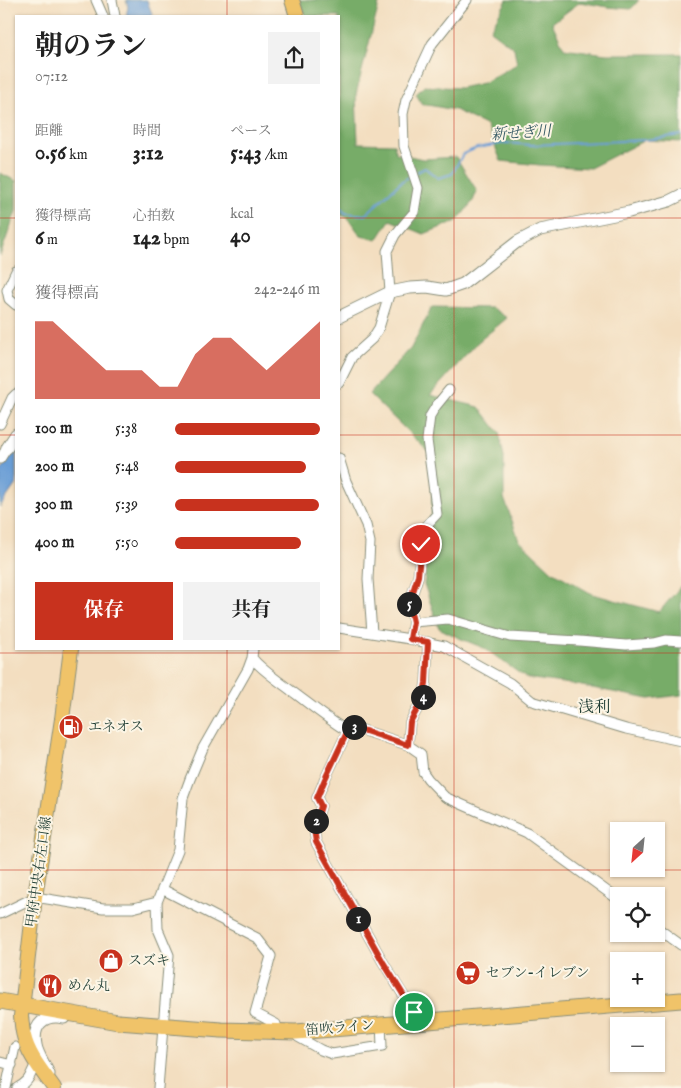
<!DOCTYPE html>
<html lang="ja">
<meta charset="utf-8">
<style>
body{margin:0;font-family:"IM FELL English","Noto Serif JP",serif;background:#f2f2f2;color:#222;height:100vh;display:flex;flex-direction:column;font-size:19px;white-space:nowrap}
*{box-sizing:border-box;margin:0}
p{font-size:16px;color:#767676}
.icon{flex:none;width:28px;height:28px;fill:none;stroke:currentColor;stroke-width:2;stroke-linecap:round;stroke-linejoin:round}
.map{position:relative;flex:1;overflow:hidden}
.panel{position:absolute;left:15px;top:15px;width:325px;height:635px;display:flex;flex-direction:column;background:#fff;border-radius:0px;box-shadow:0 1px 4px #0004}
.panel>*{flex:none}
.needle{width:32px;rotate:207deg}
.tools{position:absolute;left:610px;top:822px;display:grid;gap:10px}
.tools a{display:grid;place-items:center;width:55px;height:55px;border-radius:0px;background:#fff;box-shadow:0 1px 4px #0004;font-size:25px}
.pin{position:absolute;display:grid;place-items:center;width:42px;height:42px;color:#fff;margin:-21px;border:2px solid #fff;border-radius:50%;box-shadow:0 1px 5px #0007}
.km{position:absolute;width:25px;height:25px;margin:-12px;border-radius:50%;background:#222;color:#fff;font-size:14px;line-height:25px;text-align:center}
.round{display:grid;place-items:center;flex:none;width:52px;height:52px;border-radius:0px;background:#f2f2f2}
.overview{display:flex;align-items:center;justify-content:space-between;height:85px;padding:0 20px}
h1{font-size:28px;font-weight:700;line-height:38px}
.metrics{display:grid;grid-template-columns:repeat(3,1fr);gap:8px;height:85px;padding:5px 20px}
.metrics div{display:grid;align-content:center}
.metrics b{font-size:21px;font-weight:700}
.metrics small{font-size:14px;font-weight:400}
.metrics p{font-size:14px}
.chart{height:140px;padding:10px 20px}
.chart p{display:flex;justify-content:space-between}
.chart svg{width:100%;height:90px;margin-top:5px;fill:#c8321e;opacity:.7}
.button{display:flex;gap:10px;margin-top:auto;padding:10px 20px}
.button a{flex:1;height:58px;border-radius:0px;background:#c8321e;color:#fff;font-size:20px;font-weight:700;line-height:58px;text-align:center}
.button a+a{background:#f2f2f2;color:#222}
ul{padding:0 20px;list-style:none;font-size:16px}
li{display:grid;grid-template-columns:80px 60px 1fr;align-items:center;height:38px}
li i{height:12px;border-radius:6px;background:#c8321e}
.map>svg:first-child{display:block}
.forest{fill:#77ac68;stroke:#4b744e}
.water{fill:#6b9ed6;stroke:#456e85}
.lines{fill:none;stroke-linecap:round;stroke-linejoin:round}
.stream{stroke:#6b9ed6;stroke-width:2}
.minor-casing{stroke:#898e7a;stroke-width:11}
.tertiary-casing{stroke:#898e7a;stroke-width:13}
.primary-casing{stroke:#898e7a;stroke-width:16}
.trunk-casing{stroke:#898e7a;stroke-width:17}
.minor{stroke:#fff;stroke-width:9}
.tertiary{stroke:#fff;stroke-width:11}
.primary{stroke:#f0c369;stroke-width:14}
.trunk{stroke:#f0c369;stroke-width:15}
.route-casing{stroke:#fff;stroke-width:10}
.route{stroke:#c8321e;stroke-width:6}
.grid{fill:none;stroke:#c8321e;stroke-width:1;stroke-opacity:0.55}
.labels{text-anchor:middle;dominant-baseline:central;stroke-width:4;stroke-linejoin:round;paint-order:stroke}
.poi-label{font-size:14px;fill:#1f3d34;stroke:#fcf5e5;text-anchor:start}
.street-label{font-size:14px;fill:#1f3d34;stroke:#fcf5e5}
.water-label{font-size:15px;font-style:italic;fill:#365a65;stroke:#fcf5e5}
.quarter-label{font-size:16px;fill:#1f3d34;stroke:#fcf5e5}
</style>
<div class="map">
<svg width="681" height="1088" viewBox="0 0 681 1088">
<rect width="100%" height="100%" fill="#fcf5e5"/>
<filter id="ink" filterUnits="userSpaceOnUse"><feTurbulence type="fractalNoise" baseFrequency=".02" numOctaves="2"/><feDisplacementMap in="SourceGraphic" scale="10" xChannelSelector="R" yChannelSelector="G"/><feConvolveMatrix kernelMatrix="1 2 1 2 8 2 1 2 1" color-interpolation-filters="sRGB"/></filter>
<filter id="wash" filterUnits="userSpaceOnUse"><feTurbulence type="fractalNoise" baseFrequency=".0096" numOctaves="4" result="noise"/><feDisplacementMap in="SourceGraphic" scale="20" xChannelSelector="R" yChannelSelector="G"/><feGaussianBlur stdDeviation="1.12" result="paint"/><feColorMatrix in="noise" values="0 0 0 0 0 0 0 0 0 0 0 0 0 0 0 0 0 1.4 0 .05"/><feComposite in="paint" operator="in"/></filter>
<g filter="url(#wash)">
<rect width="100%" height="100%" fill="#f3dec0"/>
<!-- forest -->
<path class="forest" d="M299 0H380L356 94 358 143 394 144 396 153 423 159 456 157 477 191 473 201 457 221 424 234 390 220 377 240 361 236 348 218 339 214V16H305Z
M507 0H639L631 9 608 7 580 2 552 23 564 48 606 54H681V142L645 140 590 168 540 165 501 161 487 126 455 110 422 104 416 94 424 86 460 88 483 83 517 64 514 48 490 30Z
M0 173 16 181V211L0 256Z
M432 307 492 308 507 318 478 342 430 395 479 407 499 432 504 457V498L519 540 552 571 592 594 659 612 681 586V695L649 699 577 685 526 678 484 648 459 638 439 628 424 584 431 526 433 456 369 394 411 348Z"/>
<!-- water -->
<path class="water" d="M126 0H147L149 6 153 16H126L128 7Z
M16 450V484L0 507V472Z"/>
<g class="lines">
<!-- stream -->
<path class="stream" d="M417 172 425 168 438 178 452 174 463 154 477 148 506 143 531 145 645 140 681 135
M339 206 345 213 365 215 402 181 411 176"/>
</g>
</g>
<g filter="url(#ink)">
<g class="lines">
<defs>
<path id="minor" d="M96 0 103 16
M112 0 115 16
M16 271 7 290 9 299 16 305
M339 383 352 357 372 339 379 328 390 292 387 251 395 235 414 212 418 188 404 146 403 114 406 100 432 44 467 0
M0 424 12 398 16 394
M339 458 346 481 366 525 370 542 368 579 372 633
M0 459 7 448
M413 622 448 619 510 637 579 641 626 645 654 643 666 640 681 641
M339 628 410 639 444 646 510 683 532 701 626 729 681 741
M410 639 413 622 409 604 418 577 423 529 437 514 427 440 430 416 436 406 449 390
M252 658C262 670 276 679 289 689 308 703 326 718 347 731
M408 745 410 722 423 699 426 683 428 642
M162 889 257 938 271 956 255 1013 276 1024 277 1031
M35 897 103 908H133L157 902
M0 914 29 900H35
M656 927 681 945
M419 1021 383 962 316 842 314 829 321 806 317 798 325 779 350 726 408 745 421 754 423 772 428 779 445 797 527 833 619 900
M296 1032 298 1037 321 1050 332 1054 382 1046 381 1024
M0 1062 12 1065
M6 1088 15 1047
M17 1088C32 1080 29 1075 37 1062
M158 1088 169 955 158 929 157 902 178 850 183 798 190 779 203 748 248 669 252 658 253 649"/>
<path id="tertiary" d="M339 317 390 292 410 288 427 287 446 290 463 284 517 242 540 230 629 212 669 201 681 195
M7 448 16 434
M49 1074C45 1065 37 1053 36 1045 32 1024 45 1014 64 1018"/>
<path id="primary" d="M292 0 297 16
M54 1088C43 1072 28 1055 24 1036 22 1030 22 1023 21 1016L35 897 62 719 71 649"/>
<path id="trunk" d="M0 1001 118 1022 221 1030 296 1032 681 1000"/>
</defs>
<!-- minor casing -->
<use href="#minor" class="minor-casing"/>
<!-- tertiary casing -->
<use href="#tertiary" class="tertiary-casing"/>
<!-- primary casing -->
<use href="#primary" class="primary-casing"/>
<!-- trunk casing -->
<use href="#trunk" class="trunk-casing"/>
<!-- minor -->
<use href="#minor" class="minor"/>
<!-- tertiary -->
<use href="#tertiary" class="tertiary"/>
<!-- primary -->
<use href="#primary" class="primary"/>
<!-- trunk -->
<use href="#trunk" class="trunk"/>
</g>
</g>
<g class="lines" filter="url(#ink)">
<defs>
<path id="route" d="M414 1012 383 962 316 842 314 829 321 806 317 798 325 779 350 726 408 745 410 722 423 699 426 683 428 642 410 639 413 622 409 604 418 576 421 544"/>
</defs>
<!-- route casing -->
<use href="#route" class="route-casing"/>
<!-- route -->
<use href="#route" class="route"/>
</g>
<!-- grid -->
<path class="grid" d="M227 0V16M454 0V1088M0 218H16M339 218H681M0 435H16M339 435H681M227 649V1088M0 653H681M0 870H681"/>
<!-- icons -->
<defs>
<symbol id="fuel-disc" viewBox="-11 -11 22 22"><circle r="9.5" fill="#c8321e" stroke="#fcf5e5"/><path d="M-5.5-6h7V0h2V4h1.3V-2.5L3-4.5l.8-.8L6-3V5H2.5V1h-1V6h-7ZM-4.2-4.7v3.2H.2V-4.7Z" fill="#fff"/></symbol>
<symbol id="shop-disc" viewBox="-11 -11 22 22"><circle r="9.5" fill="#c8321e" stroke="#fcf5e5"/><path d="M-5-2.5h2.3a2.7 3.5 0 0 1 5.4 0H5L5.5 6h-11ZM-1.5-2.5h3a1.5 2.3 0 0 0-3 0Z" fill="#fff"/></symbol>
<symbol id="supermarket-disc" viewBox="-11 -11 22 22"><circle r="9.5" fill="#c8321e" stroke="#fcf5e5"/><path d="M-6-5.5h2.5l.6 2H6L4.5 2H-2.5L-4.4-4H-6ZM-1.5 3.2a1.3 1.3 0 1 0 .1 0ZM3 3.2a1.3 1.3 0 1 0 .1 0Z" fill="#fff"/></symbol>
<symbol id="restaurant-disc" viewBox="-11 -11 22 22"><circle r="9.5" fill="#c8321e" stroke="#fcf5e5"/><path d="M-5-6h1v4h1v-4h1v4h1v-4h1v5L-1.5 .5V6h-2V.5L-5-1ZM5-6V6H3V1.5H1.5Q1.5-4 5-6Z" fill="#fff"/></symbol>
</defs>
<g fill-rule="evenodd">
<use href="#fuel-disc" x="57" y="713" width="28" height="28"/>
<use href="#shop-disc" x="97" y="947" width="28" height="28"/>
<use href="#supermarket-disc" x="454" y="959" width="28" height="28"/>
<use href="#restaurant-disc" x="36" y="972" width="28" height="28"/>
</g>
<g class="labels">
<!-- poi labels -->
<g class="poi-label">
<text x="88" y="727">エネオス</text>
<text x="128" y="961">スズキ</text>
<text x="486" y="973">セブン-イレブン</text>
<text x="68" y="986">めん丸</text>
</g>
<!-- street labels -->
<g class="street-label">
<text transform="translate(39 872) rotate(-82)">甲府中央右左口線</text>
<text transform="translate(340 1028) rotate(-5)">笛吹ライン</text>
</g>
<!-- water labels -->
<g class="water-label">
<text transform="translate(521 133) rotate(-4)">新せぎ川</text>
</g>
<!-- quarter labels -->
<g class="quarter-label">
<text x="594" y="708">浅利</text>
</g>
</g>
</svg>
<div class="tools">
<a><svg class="needle" viewBox="-14 -14 28 28"><path d="M0-13l5 13h-10z" fill="#e53935"/><path d="M0 13l5-13h-10z" fill="#767676"/></svg></a>
<a><svg class="icon" aria-label="locate" viewBox="0 0 24 24"><circle cx="12" cy="12" r="6"/><path d="M12 2v4M12 18v4M2 12h4M18 12h4"/></svg></a>
<a>+</a>
<a>−</a>
</div>
<div class="pin" style="left:414px;top:1012px;background:#1e9e55"><svg class="icon" aria-label="arrive" viewBox="0 0 24 24"><path d="M6 21V4h12l-3 4 3 4H6"/></svg></div>
<div class="pin" style="left:421px;top:544px;background:#d93025"><svg class="icon" aria-label="check" viewBox="0 0 24 24"><path d="M5 12l5 5 9-10"/></svg></div>
<b class="km" style="left:358px;top:919px">1</b>
<b class="km" style="left:316px;top:821px">2</b>
<b class="km" style="left:354px;top:727px">3</b>
<b class="km" style="left:423px;top:697px">4</b>
<b class="km" style="left:409px;top:604px">5</b>
<section class="panel">
<div class="overview"><div><h1>朝のラン</h1><p>07:12</p></div><a class="round"><svg class="icon" aria-label="share" viewBox="0 0 24 24"><path d="M12 15V3M7 8l5-5 5 5M5 13v7h14v-7"/></svg></a></div>
<div class="metrics">
<div><p>距離</p><b>0.56<small> km</small></b></div>
<div><p>時間</p><b>3:12</b></div>
<div><p>ペース</p><b>5:43<small> /km</small></b></div>
</div>
<div class="metrics">
<div><p>獲得標高</p><b>6<small> m</small></b></div>
<div><p>心拍数</p><b>142<small> bpm</small></b></div>
<div><p>kcal</p><b>40</b></div>
</div>
<div class="chart"><p><span>獲得標高</span>242–246 m</p>
<svg viewBox="0 0 160 44" preserveAspectRatio="none"><path d="M0 44V6L10 6L20 14L30 22L40 30L50 30L60 30L70 38L80 38L90 22L100 14L110 14L120 22L130 30L140 22L150 14L160 6V44z"/></svg>
</div>
<ul>
<li><b>100 m</b>5:38<i style="width:100%"></i></li>
<li><b>200 m</b>5:48<i style="width:90%"></i></li>
<li><b>300 m</b>5:39<i style="width:99%"></i></li>
<li><b>400 m</b>5:50<i style="width:87%"></i></li>
</ul>
<div class="button"><a>保存</a><a>共有</a></div>
</section>
</div>
